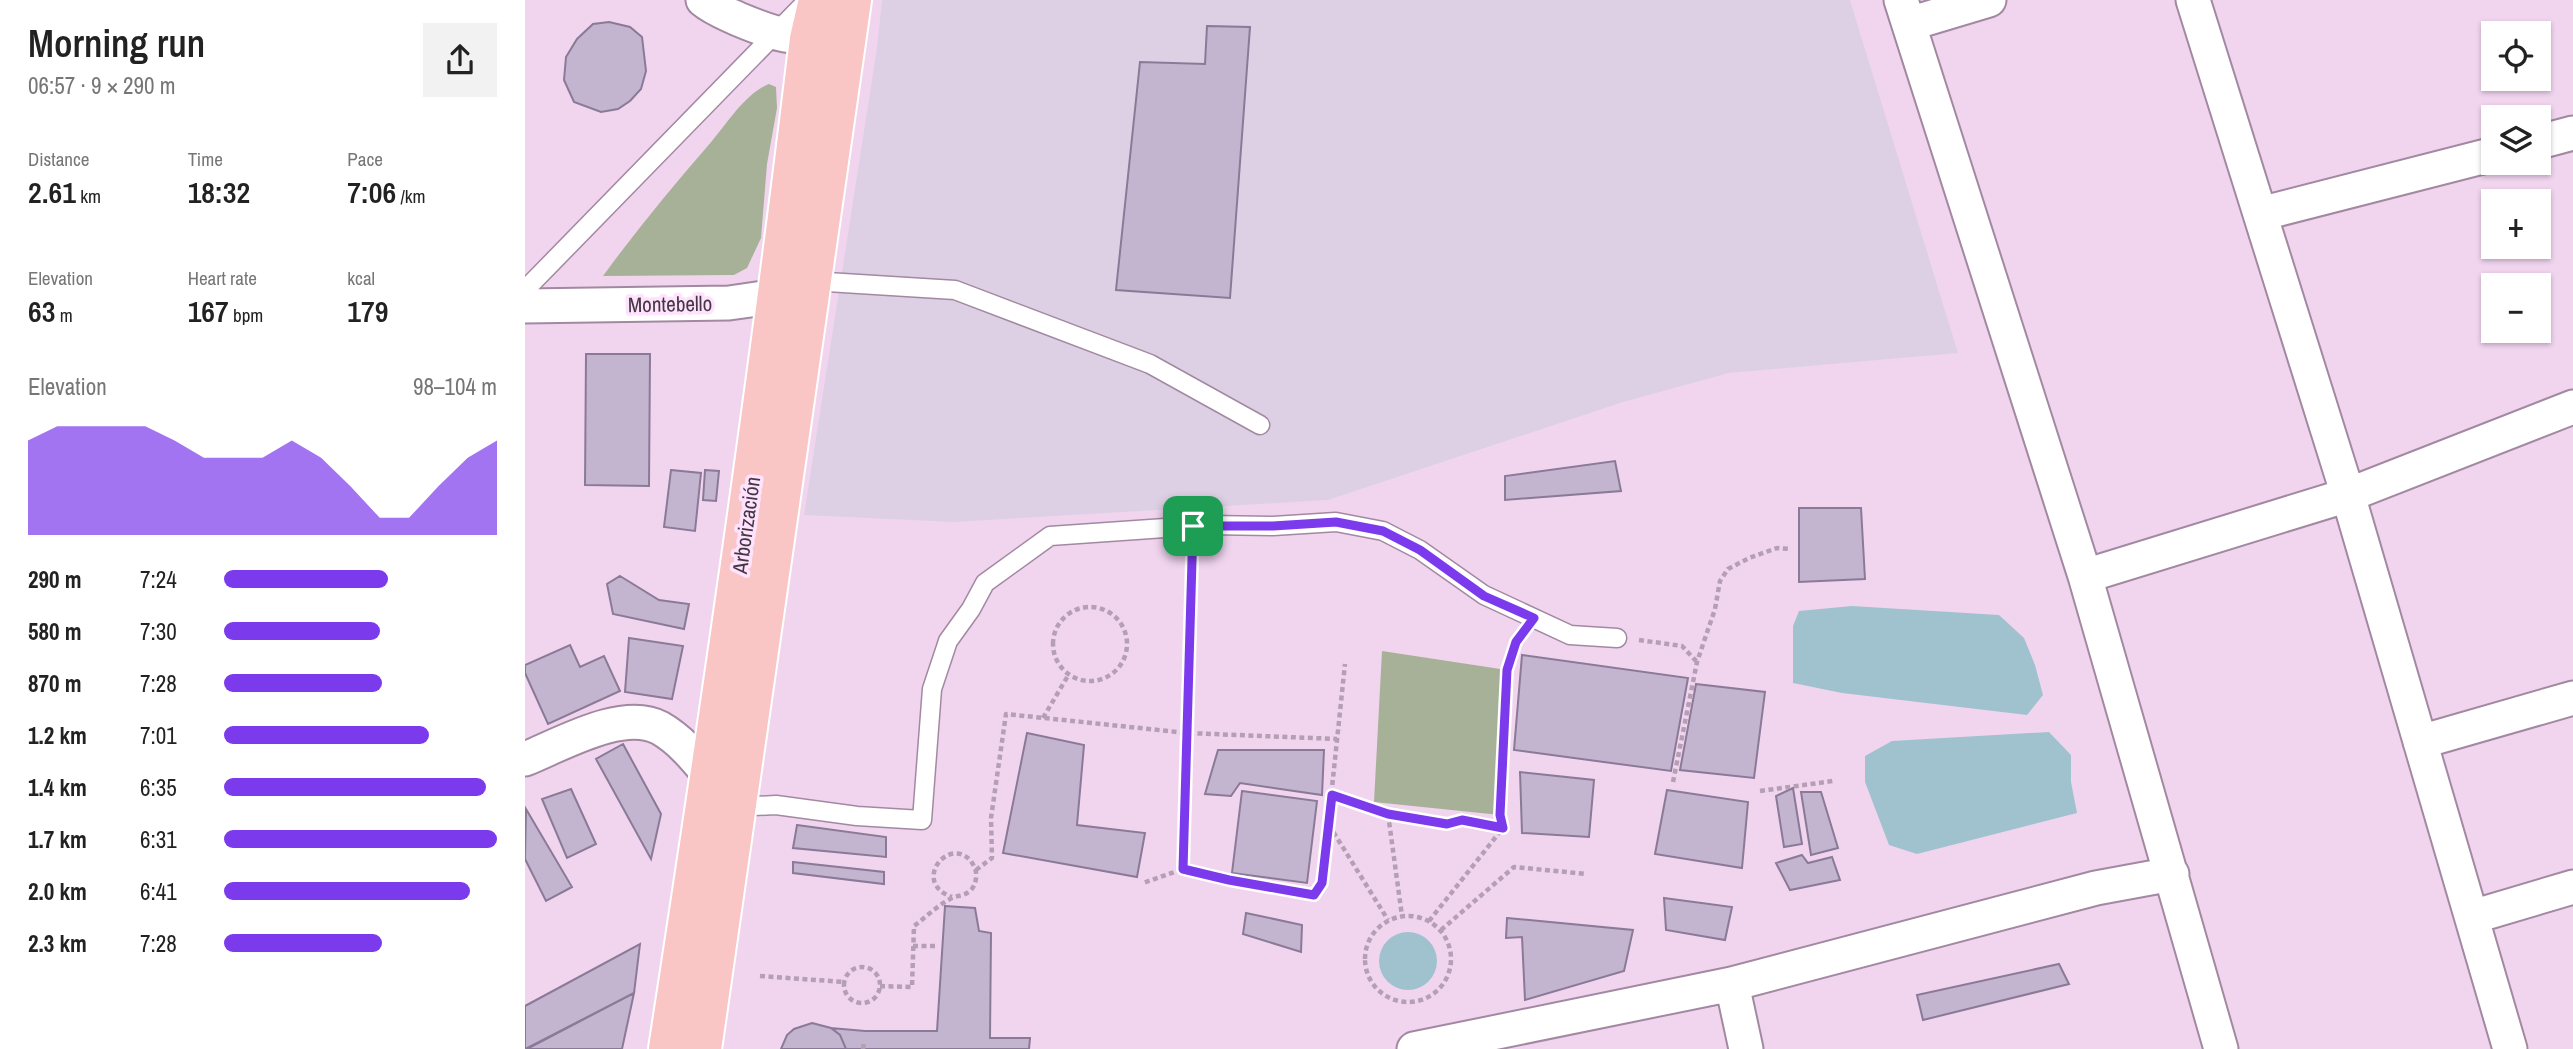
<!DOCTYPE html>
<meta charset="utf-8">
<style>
body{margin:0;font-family:"Archivo Narrow",sans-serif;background:#f2f2f2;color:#222;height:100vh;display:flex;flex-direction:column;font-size:26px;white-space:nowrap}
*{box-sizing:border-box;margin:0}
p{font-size:23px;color:#767676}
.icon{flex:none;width:38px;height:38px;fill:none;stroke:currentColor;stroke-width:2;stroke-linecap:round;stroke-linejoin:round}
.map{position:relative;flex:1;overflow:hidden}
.panel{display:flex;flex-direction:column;background:#fff;width:525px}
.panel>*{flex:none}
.buttons{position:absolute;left:1956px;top:21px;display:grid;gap:14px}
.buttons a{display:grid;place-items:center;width:70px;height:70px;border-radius:0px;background:#fff;box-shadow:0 2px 5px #0004;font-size:35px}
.pin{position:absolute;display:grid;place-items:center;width:60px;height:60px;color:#fff;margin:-30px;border-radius:14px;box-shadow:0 4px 10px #0006}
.round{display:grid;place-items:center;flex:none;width:74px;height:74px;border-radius:0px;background:#f2f2f2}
.head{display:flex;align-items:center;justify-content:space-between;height:119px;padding:0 28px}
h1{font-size:38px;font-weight:600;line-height:52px}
.figures{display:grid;grid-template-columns:repeat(3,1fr);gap:10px;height:119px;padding:7px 28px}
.figures div{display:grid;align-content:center}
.figures b{font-size:30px;font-weight:600}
.figures small{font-size:19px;font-weight:400}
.figures p{font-size:19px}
.chart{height:196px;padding:14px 28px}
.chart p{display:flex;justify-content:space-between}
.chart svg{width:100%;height:126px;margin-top:7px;fill:#7c3aed;opacity:.7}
ul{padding:0 28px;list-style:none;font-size:23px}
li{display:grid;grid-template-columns:112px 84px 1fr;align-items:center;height:52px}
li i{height:18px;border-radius:9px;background:#7c3aed}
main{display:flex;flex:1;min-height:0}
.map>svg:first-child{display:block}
.industrial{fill:#ddd0e4}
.green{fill:#a7b197}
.water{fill:#a0c2cf}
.building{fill:#c3b4cf;stroke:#8a7a97;stroke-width:2}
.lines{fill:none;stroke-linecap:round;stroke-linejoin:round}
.lane-casing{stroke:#a289a1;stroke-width:21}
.street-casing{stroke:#a289a1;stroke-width:37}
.primary-casing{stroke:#fff;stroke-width:42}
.path{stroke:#b59fb4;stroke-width:4.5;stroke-dasharray:5 3.5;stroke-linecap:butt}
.lane{stroke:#fff;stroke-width:18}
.street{stroke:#fff;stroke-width:33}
.primary{stroke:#f9c5c5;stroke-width:38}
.route-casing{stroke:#fff;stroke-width:14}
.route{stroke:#7c3aed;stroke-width:9}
.labels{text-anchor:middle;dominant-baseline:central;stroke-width:7;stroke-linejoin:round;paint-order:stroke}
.street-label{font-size:21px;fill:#433842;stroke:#ffe2fd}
</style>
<main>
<section class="panel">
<div class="head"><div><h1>Morning run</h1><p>06:57 · 9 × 290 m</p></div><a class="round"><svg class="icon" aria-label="share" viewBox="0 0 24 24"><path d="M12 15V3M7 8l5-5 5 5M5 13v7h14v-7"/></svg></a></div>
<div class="figures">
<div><p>Distance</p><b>2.61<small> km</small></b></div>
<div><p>Time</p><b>18:32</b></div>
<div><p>Pace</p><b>7:06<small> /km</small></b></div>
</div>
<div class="figures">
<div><p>Elevation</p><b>63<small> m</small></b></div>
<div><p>Heart rate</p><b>167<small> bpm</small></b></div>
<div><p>kcal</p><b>179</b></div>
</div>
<div class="chart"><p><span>Elevation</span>98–104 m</p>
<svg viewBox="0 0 160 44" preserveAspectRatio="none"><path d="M0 44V11L10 6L20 6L30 6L40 6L50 11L60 17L70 17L80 17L90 11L100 17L110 27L120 38L130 38L140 27L150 17L160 11V44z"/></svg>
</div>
<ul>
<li><b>290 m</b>7:24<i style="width:60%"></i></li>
<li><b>580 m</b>7:30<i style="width:57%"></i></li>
<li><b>870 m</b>7:28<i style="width:58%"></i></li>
<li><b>1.2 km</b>7:01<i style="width:75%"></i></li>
<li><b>1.4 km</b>6:35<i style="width:96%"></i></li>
<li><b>1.7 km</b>6:31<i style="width:100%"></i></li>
<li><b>2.0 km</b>6:41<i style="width:90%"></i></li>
<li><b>2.3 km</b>7:28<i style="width:58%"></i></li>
</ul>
</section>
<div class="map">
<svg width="2048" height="1049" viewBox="0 0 2048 1049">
<rect width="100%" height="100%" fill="#f1d5ef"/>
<!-- industrial -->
<path class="industrial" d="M357 0H1325L1433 353 1204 373 1098 402 803 500 429 522 279 515 352 48Z"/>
<!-- green -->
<path class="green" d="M244 84 251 87 252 108 242 164 236 238 222 268 209 275 78 276C112 229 149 185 187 141 203 122 221 93 244 84Z
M857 651 982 670 975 815 849 802Z"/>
<!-- water -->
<path class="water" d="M1327 606 1474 615 1499 638 1510 665 1518 695 1502 715 1317 693 1268 683V626L1274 611Z
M1524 732 1546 755V782L1552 813 1392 854 1364 845 1340 782V756L1367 741Z
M854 961a29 29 0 1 1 58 0a29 29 0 1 1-58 0Z"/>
<!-- building -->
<path class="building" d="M84 22 105 27 117 37 121 71 116 89 105 101 93 109 76 112 49 102 39 80 41 57 52 39 68 24Z
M682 26 725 27 705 298 591 290 615 62 680 64Z
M61 354H125L124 486 60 485Z
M1090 461 1096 491 980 500V476Z
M146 470 176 473 170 531 139 527Z
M180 470 194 471 191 501 178 500Z
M1274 508H1336L1340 579 1274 582Z
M95 576 134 600 164 604 159 629 88 614 82 584Z
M104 638 158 646 147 699 100 692Z
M45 645 55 667 79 656 95 691 23 724 0 673V665Z
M997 655 1163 678 1146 771 989 750Z
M1171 684 1240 692 1229 778 1155 770Z
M502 733 559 745 552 825 620 833 612 877 478 853Z
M98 744 136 814 126 859 71 759Z
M693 750H799L797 795 715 783 706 796 680 794Z
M995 772 1069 780 1064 837 997 833Z
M1268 788 1277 844 1259 847 1251 796Z
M46 789 71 844 42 858 17 799Z
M1142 790 1223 802 1217 868 1130 854Z
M717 791 792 801 782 883 707 873Z
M1276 792H1296L1313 848 1286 855Z
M1 809 47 887 21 901 0 859Z
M272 825 361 837V857L268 848Z
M1277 855 1283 863 1307 857 1315 880 1265 890 1251 863Z
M268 862 359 872V884L268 873Z
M1139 898 1207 907 1200 940 1141 930Z
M420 906 450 908 454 931 466 933 465 1038H505L504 1049H321L315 1035 306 1028 340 1031H412Z
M721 913 777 925 776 952 718 934Z
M982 918 1108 930 1099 971 1000 1000 997 937 981 938Z
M115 944 109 993 0 1049V1006Z
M1534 964 1544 984 1398 1020 1392 995Z
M109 993 97 1049H2Z
M287 1023 306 1028 315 1035 321 1049H256L262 1035 269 1029Z"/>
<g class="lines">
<defs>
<path id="lane" d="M286 281 430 290 625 364 735 425
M0 290 283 0
M211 807 251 805 332 816 397 820 407 689 423 641 446 609 460 583 525 536 683 525 748 526 811 522 858 531 895 550 959 595 1045 635 1092 638"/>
<path id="street" d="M178 0C189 9 200 13 213 19 251 35 268 40 311 36
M1376 0 1560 576
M1668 0 1823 495 1985 1049
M1384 24 1464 0
M2014 142 2048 133
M1735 214 1969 154
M0 306 204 303 253 296 275 286
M1895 742 2048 698
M0 759C35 745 98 708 135 728 156 740 171 759 186 777
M1947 917 2048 887
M1207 984 1221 1049
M889 1049 1207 984 1571 888 1647 874
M1696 1049 1560 576 1823 495 2048 407"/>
<path id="primary" d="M143 1049C195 713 244 376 284 39L293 0
M177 1049 327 0"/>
</defs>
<!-- lane casing -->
<use href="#lane" class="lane-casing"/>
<!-- street casing -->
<use href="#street" class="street-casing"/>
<!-- primary casing -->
<use href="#primary" class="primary-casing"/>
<!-- path -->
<path class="path" d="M667 548 662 733 812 739
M528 644a37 37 0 1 1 74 0a37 37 0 1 1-74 0Z
M1114 640 1157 646 1172 662
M518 718 544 674
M1148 782 1172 662 1190 609 1195 581 1203 569 1224 558 1252 548 1265 549
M1235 791 1308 781
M807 795 840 804 863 814 922 824 937 820 978 828 975 815 982 670 993 638
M863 814 877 916
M804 825 863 920
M658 869 704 880 789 895 797 883 820 664
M451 870 467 858 466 818 481 714 662 733 658 869 618 883
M840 959a43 43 0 1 1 86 0a43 43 0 1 1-86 0Z
M904 921 978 828
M916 930 989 867 1062 874
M388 946H410
M319 985a18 18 0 1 1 36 0a18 18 0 1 1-36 0Z
M235 976 319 982
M355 986 387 987 389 926C401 917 412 906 425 899 431 895 438 897 445 891 449 887 451 882 451 877 452 871 449 866 446 861 423 835 386 883 427 897
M338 1049 339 1042"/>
<!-- lane -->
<use href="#lane" class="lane"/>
<!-- street -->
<use href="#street" class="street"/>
<!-- primary -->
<use href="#primary" class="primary"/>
</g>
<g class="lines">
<defs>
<path id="route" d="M811 522 858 531 895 550 959 596 1009 618 991 642 982 670 975 815 978 828 937 820 922 824 863 814 807 795 797 883 789 895 704 880 658 869 668 526H748Z"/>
</defs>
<!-- route casing -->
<use href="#route" class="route-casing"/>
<!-- route -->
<use href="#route" class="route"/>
</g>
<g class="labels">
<!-- street labels -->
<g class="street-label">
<text transform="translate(145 304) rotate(-1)">Montebello</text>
<text transform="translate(221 525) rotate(-82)">Arborización</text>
</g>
</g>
</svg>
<div class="buttons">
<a><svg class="icon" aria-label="locate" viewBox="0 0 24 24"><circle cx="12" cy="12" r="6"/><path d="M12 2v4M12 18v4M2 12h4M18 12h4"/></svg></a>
<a><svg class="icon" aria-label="layers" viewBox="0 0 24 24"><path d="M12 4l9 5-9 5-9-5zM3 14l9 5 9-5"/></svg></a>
<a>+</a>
<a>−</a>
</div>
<div class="pin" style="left:668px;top:526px;background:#1e9e55"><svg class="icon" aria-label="arrive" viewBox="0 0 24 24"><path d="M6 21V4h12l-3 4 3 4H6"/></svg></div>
</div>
</main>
